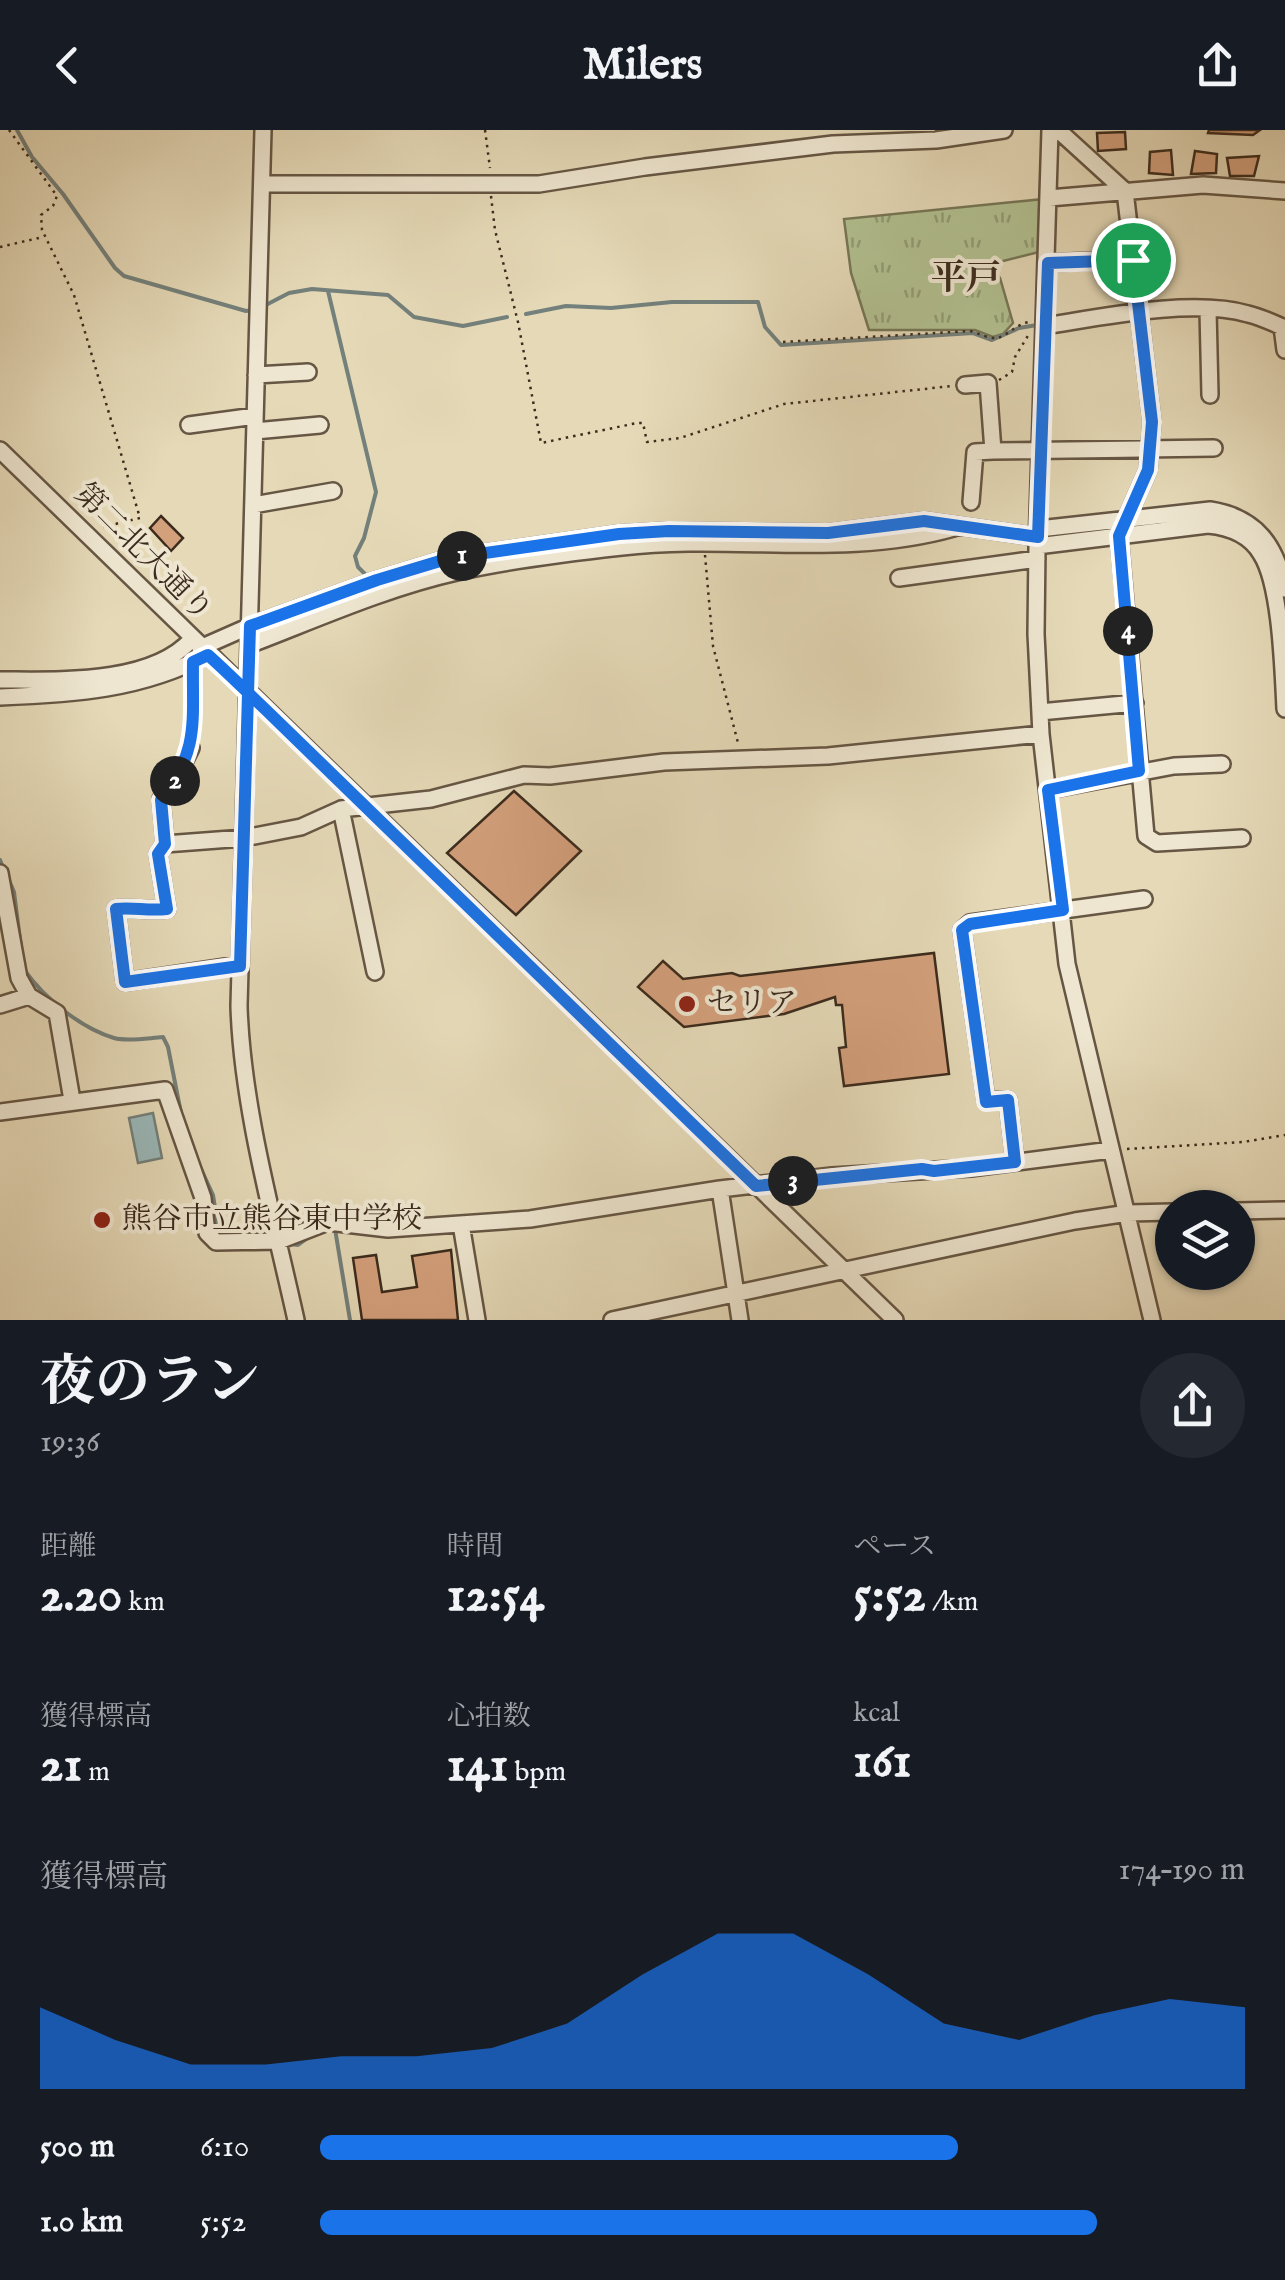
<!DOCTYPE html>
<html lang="ja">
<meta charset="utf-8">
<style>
body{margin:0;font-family:"IM FELL English","Noto Serif JP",serif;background:#242831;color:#f1f3f6;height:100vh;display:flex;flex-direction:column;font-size:38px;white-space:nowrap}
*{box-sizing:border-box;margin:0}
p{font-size:32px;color:#9ea1a6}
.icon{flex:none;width:55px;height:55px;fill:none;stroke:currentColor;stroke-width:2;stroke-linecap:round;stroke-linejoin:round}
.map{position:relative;height:1190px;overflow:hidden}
.sheet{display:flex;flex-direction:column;background:#171b24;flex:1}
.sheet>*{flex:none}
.tools{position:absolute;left:1155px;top:1060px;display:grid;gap:20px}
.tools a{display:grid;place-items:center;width:100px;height:100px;border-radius:50%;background:#171b24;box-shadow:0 2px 8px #0004;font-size:50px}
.pin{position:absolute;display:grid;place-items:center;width:85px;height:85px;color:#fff;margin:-42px;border:5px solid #fff;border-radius:50%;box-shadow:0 2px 10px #0007}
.km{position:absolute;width:50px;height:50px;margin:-25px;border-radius:50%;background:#222;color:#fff;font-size:28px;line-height:50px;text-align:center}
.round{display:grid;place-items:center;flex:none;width:105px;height:105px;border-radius:52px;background:#242831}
.summary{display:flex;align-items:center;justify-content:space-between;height:170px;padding:0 40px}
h1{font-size:55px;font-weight:700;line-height:75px}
.stats{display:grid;grid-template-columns:repeat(3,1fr);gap:15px;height:170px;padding:10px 40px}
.stats div{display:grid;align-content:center}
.stats b{font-size:50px;font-weight:700}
.stats small{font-size:28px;font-weight:400}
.stats p{font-size:28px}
.chart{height:280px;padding:20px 40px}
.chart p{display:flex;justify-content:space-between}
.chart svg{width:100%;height:180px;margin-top:10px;fill:#1a73e8;opacity:.7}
ul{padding:0 40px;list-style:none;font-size:32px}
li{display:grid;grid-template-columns:160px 120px 1fr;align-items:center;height:75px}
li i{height:25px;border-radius:12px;background:#1a73e8}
header{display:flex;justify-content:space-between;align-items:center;height:130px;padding:0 40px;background:#171b24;font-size:45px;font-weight:700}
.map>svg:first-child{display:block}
.grass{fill:url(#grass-tufts);stroke:#767656;stroke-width:2.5}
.water{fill:#9ab8b9;stroke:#74807b;stroke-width:2.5}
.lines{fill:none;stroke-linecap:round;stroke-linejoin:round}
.stream{stroke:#74807b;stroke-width:4}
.building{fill:#d3a07c;stroke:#3b2b1d;stroke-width:2.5}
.minor-casing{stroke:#665644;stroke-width:20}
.path{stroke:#3b2b1d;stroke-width:2.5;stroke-dasharray:2.5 5;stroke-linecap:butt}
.minor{stroke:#eee6d0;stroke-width:15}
.route-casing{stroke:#fff;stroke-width:20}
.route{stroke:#1a73e8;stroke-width:12}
.poi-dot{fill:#8f2418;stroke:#eee6d0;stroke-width:4}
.labels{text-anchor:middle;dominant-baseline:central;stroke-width:8;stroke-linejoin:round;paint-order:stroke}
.street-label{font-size:30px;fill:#3b2b1d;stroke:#eee6d0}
.poi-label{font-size:30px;fill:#3b2b1d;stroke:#eee6d0;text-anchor:start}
.quarter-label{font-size:35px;font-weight:bold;fill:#3b2b1d;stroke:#eee6d0}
</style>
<header><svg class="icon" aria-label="back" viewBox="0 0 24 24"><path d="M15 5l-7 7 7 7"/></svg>Milers<svg class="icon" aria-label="share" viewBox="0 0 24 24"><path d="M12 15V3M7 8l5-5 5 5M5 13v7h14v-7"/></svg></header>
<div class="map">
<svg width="1285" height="1190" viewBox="0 0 1285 1190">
<defs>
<pattern id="grass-tufts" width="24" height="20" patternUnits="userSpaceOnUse" patternTransform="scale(2.5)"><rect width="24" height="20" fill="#b2c090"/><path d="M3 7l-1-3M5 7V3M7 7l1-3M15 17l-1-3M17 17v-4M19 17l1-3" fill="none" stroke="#929c75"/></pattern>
</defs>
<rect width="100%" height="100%" fill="#e5d9b7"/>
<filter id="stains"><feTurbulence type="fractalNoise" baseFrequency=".002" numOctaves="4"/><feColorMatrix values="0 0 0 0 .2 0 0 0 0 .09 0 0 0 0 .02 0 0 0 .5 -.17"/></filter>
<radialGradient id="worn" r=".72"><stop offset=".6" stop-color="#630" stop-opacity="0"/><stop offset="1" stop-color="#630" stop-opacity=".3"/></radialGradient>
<!-- grass -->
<path class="grass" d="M1044 69 1043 121 991 134 1000 148 1013 193 1003 204 993 207 975 200H869L851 143 844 89Z"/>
<!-- water -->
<path class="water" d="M153 983 162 1028 138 1033 129 988Z"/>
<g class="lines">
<!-- stream -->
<path class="stream" d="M17 0 32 27 63 64 115 138 124 146 246 181 252 180
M328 161 376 362 364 408 355 426 358 437 368 447
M262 177 289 163 312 159 388 165 414 187 463 196 507 187
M526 184 566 176 611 178 672 172H758L765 197 781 215 973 203 992 210 1019 198 1037 195
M1131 397 1176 391
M1060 405 1117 398
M260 501 331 475
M0 557 28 558
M0 730 4 740
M8 748 14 762 21 817
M25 841C45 869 81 898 114 908 128 912 148 908 163 907L168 917 181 983
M201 1039 213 1065 219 1103 237 1105
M322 1101 335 1099 350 1190
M291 1114 298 1115 309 1107"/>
</g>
<!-- building -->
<path class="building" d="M1209 0H1260L1253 5 1208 3Z
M1125 2 1126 19 1098 21 1097 3Z
M1171 20 1173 45 1149 43 1150 22Z
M1195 21 1217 24 1216 43 1191 44Z
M1259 26 1254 46H1230L1227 28Z
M161 386 183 408 171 421 150 398Z
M514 661 581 721 516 785 447 723Z
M934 823 949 944 844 956 839 918 846 917 842 875H836L835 867 784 884 684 897 638 857 663 831 683 849 732 843 740 846Z
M451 1120 458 1190H362L353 1128 376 1125 382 1162 417 1157 412 1126Z"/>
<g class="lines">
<defs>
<path id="minor" d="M263 0 239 876C242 977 274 1090 296 1190
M1050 0 1037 416 1036 504 1041 604 1067 834 1152 1190
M1058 0 1125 61 1152 292 1148 340 1119 406 1146 706 1157 713 1242 708
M262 54H539L645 37 833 14 936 10 1004 0
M1049 68 1203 55 1285 61
M1048 133 1133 129
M1208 180 1210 265
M1045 196C1102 187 1193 168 1248 184 1261 187 1273 193 1285 198
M1282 197 1285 220
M256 245 308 242
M965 255 988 253 993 321 1214 318
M189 295 255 286
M255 301 320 295
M0 320 895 1190
M971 372 975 322 993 321
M253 375 333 361
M1039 399 1210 380C1256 387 1276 415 1285 459
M1037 416 1208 395C1229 397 1250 405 1261 424 1281 455 1283 541 1285 579
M899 448 1037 429
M249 515C317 489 386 458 457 442 510 430 567 423 622 417 732 404 845 429 954 398
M200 518 250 496 377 450 450 428 619 404 669 401 828 403 924 391 1038 407
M0 550C57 550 151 555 192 509
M0 567C74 564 141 560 207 525
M1040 582 1135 573
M191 618 174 652 161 669 165 714 158 724 167 779C147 781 132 777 116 779L125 852 239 835
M1048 660 1174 636 1222 634
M341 679 375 842
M165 714 244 708 301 697 341 679 431 669 524 645 550 646 664 632 828 626 1041 604
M0 743 19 848 29 866 57 883 72 970
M0 875 29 866
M0 982 165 960 203 1068 207 1103 216 1112 279 1111 328 1092 388 1099 530 1089 720 1059 832 1046 971 1038 1111 1020
M1015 1032 1008 970 986 971 962 800 970 793 1144 769
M720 1059 740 1190
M1238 1081 1285 1080
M461 1094 477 1190
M612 1190 1075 1091 1128 1083 1172 1082"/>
</defs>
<!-- minor casing -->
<use href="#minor" class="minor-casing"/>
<!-- path -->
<path class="path" d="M9 0 57 66 53 76 41 85 42 100 74 165 140 388 103 397
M485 0 490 38
M491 66 495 100 518 192 541 313 637 293H643L647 312 680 308 784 274 952 256
M0 117 43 107
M783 212 970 201C978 203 989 209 997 208 1007 206 1015 195 1029 192
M999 250 1012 242 1015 227 1029 204
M705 425 713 516 738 613
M192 606V549
M1127 1019 1243 1012 1285 1005"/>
<!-- minor -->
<use href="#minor" class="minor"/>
</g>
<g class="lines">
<defs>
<path id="route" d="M1133 130 1048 133 1038 407 924 391 828 403 669 401 619 404 450 428 377 450 250 496C247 609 243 722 240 836L125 852 116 779C132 777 148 781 167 779L158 724 165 714 161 670C200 619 192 592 193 532L208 525C227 542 246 561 265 579L756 1056 922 1039 934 1041 1015 1032 1008 970 986 972 962 800 970 794 1063 780 1048 660 1139 641 1119 406 1148 340 1152 292 1133 130"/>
</defs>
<!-- route casing -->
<use href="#route" class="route-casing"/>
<!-- route -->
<use href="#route" class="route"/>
</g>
<!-- markers -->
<g class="poi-dot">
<circle cx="687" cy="874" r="10"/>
<circle cx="102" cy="1090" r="10"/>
</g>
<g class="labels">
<!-- street labels -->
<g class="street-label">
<text transform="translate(143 423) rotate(45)">第二北大通り</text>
</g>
<!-- poi labels -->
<g class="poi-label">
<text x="707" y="874">セリア</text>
<text x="122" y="1090">熊谷市立熊谷東中学校</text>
</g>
<!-- quarter labels -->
<g class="quarter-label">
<text x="966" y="149">平戸</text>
</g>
</g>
<rect width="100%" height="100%" filter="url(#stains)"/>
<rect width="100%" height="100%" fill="url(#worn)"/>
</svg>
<div class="tools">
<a><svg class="icon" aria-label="layers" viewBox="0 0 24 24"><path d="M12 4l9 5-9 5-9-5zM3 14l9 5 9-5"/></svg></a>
</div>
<div class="pin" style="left:1133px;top:130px;background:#1e9e55"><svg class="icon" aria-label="arrive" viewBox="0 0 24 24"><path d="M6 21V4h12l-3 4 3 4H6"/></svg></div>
<b class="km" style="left:462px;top:426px">1</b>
<b class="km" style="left:175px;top:651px">2</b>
<b class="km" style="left:793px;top:1051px">3</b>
<b class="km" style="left:1128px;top:501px">4</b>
</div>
<section class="sheet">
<div class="summary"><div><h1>夜のラン</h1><p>19:36</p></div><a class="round"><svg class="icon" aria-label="share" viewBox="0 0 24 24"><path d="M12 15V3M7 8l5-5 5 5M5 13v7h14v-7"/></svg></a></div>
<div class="stats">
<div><p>距離</p><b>2.20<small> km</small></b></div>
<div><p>時間</p><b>12:54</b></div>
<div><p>ペース</p><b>5:52<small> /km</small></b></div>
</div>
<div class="stats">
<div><p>獲得標高</p><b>21<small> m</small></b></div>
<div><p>心拍数</p><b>141<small> bpm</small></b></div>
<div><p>kcal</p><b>161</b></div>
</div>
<div class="chart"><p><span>獲得標高</span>174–190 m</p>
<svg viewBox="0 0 160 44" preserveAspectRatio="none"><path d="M0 44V24L10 32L20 38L30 38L40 36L50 36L60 34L70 28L80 16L90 6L100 6L110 16L120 28L130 32L140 26L150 22L160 24V44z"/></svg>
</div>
<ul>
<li><b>500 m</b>6:10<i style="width:69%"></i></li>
<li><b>1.0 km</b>5:52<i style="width:84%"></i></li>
</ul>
</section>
